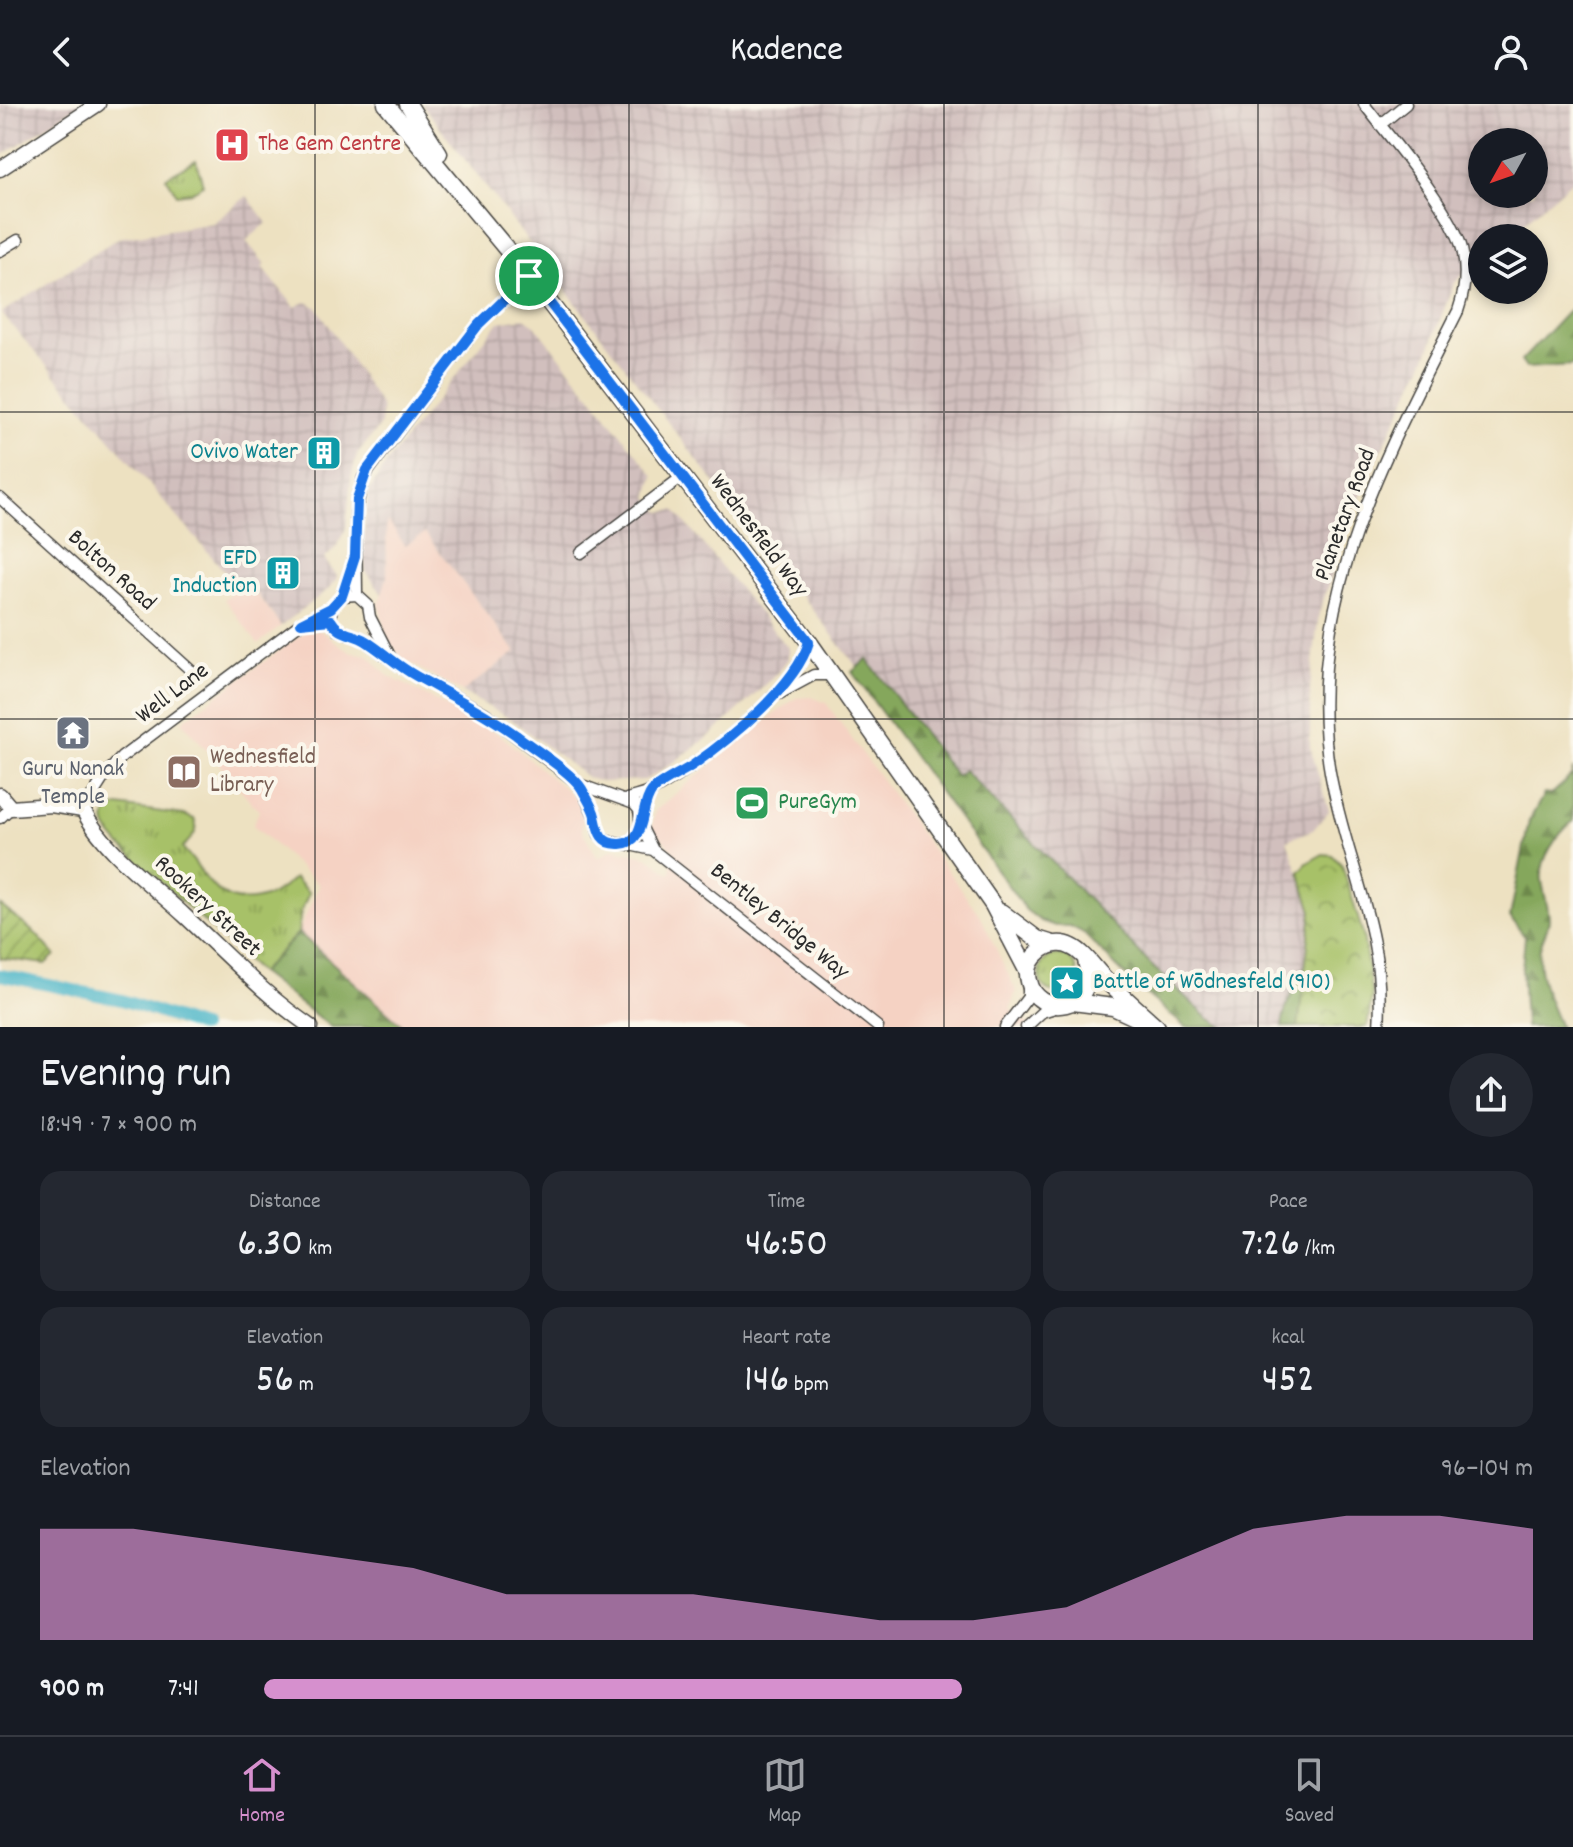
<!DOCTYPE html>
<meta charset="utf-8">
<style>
body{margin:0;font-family:Dekko,sans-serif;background:#242831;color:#f1f3f6;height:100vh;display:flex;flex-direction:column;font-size:30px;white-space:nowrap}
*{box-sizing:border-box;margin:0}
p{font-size:26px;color:#9ea1a6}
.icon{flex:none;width:44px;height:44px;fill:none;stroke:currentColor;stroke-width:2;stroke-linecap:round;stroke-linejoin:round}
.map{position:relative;height:923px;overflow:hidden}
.sheet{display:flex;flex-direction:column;background:#171b24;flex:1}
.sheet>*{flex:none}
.needle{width:52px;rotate:230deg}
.controls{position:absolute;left:1468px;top:24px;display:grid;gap:16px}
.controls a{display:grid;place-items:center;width:80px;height:80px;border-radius:50%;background:#171b24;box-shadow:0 4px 12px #0003;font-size:40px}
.pin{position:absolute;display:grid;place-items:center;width:68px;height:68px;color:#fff;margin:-34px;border:4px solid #fff;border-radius:50%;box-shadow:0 2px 8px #0007}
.round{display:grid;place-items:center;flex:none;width:84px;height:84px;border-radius:42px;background:#242831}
.head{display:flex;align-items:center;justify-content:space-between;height:136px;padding:0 40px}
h1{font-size:44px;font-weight:600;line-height:60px}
.figures{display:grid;grid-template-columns:repeat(3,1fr);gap:12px;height:136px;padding:8px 40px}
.figures div{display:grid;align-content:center;border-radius:20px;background:#242831;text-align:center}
.figures b{font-size:40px;font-weight:600}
.figures small{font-size:22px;font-weight:400}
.figures p{font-size:22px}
.chart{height:224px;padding:16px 40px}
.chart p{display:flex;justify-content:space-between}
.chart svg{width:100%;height:144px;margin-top:8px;fill:#d690ce;opacity:.7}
ul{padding:0 40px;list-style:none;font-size:26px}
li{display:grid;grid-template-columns:128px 96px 1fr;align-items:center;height:60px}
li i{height:20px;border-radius:10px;background:#d690ce}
header{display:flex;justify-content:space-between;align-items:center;height:104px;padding:0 40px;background:#171b24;font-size:36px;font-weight:600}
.dock{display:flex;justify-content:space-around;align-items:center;height:112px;border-top:2px solid #363941;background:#171b24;font-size:22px;color:#9ea1a6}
.dock a{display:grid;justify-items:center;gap:4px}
.dock .selected{color:#d690ce}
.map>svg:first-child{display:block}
.built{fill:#f5d2c3}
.industrial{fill:url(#industrial-grid);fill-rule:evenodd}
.grass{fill:url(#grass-tufts);stroke:#697649;stroke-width:2}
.forest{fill:url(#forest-firs);stroke:#586944;stroke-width:2}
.park{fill:url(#park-crowns);stroke:#697649;stroke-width:2}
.garden{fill:url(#garden-furrows);stroke:#697649;stroke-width:2}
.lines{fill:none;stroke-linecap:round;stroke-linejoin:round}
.canal{stroke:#4ab5c8;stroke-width:12}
.street-casing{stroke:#484642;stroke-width:13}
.secondary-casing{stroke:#484642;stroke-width:17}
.primary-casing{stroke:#484642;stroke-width:19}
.street{stroke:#fff;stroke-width:10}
.secondary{stroke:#fff;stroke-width:14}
.primary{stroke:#fff;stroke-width:16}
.route-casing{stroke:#fff;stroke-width:16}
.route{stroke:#1a73e8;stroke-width:10}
.grid{fill:none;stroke:#2b2b2b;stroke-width:2;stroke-opacity:0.55}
.labels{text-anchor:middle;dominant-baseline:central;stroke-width:8;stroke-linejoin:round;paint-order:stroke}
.health-label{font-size:24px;fill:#be3a42;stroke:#fbf7ec;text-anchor:start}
.culture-label{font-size:24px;fill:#0d838f;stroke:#fbf7ec;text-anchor:end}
.street-label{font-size:24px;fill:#2b2b2b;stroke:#fbf7ec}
.education-label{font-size:24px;fill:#785e54;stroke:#fbf7ec;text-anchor:start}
.worship-label{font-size:24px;fill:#5b616d;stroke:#fbf7ec}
.leisure-label{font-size:24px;fill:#27864d;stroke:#fbf7ec;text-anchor:start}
</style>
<header><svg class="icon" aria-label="back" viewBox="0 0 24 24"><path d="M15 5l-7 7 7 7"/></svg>Kadence<svg class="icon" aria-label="person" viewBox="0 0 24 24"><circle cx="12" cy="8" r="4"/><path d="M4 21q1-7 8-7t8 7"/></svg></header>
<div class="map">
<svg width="1573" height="923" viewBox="0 0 1573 923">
<defs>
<pattern id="industrial-grid" width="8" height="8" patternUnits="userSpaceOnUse" patternTransform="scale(2)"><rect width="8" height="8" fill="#d1bfbd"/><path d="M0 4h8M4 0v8" fill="none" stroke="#b4a4a3"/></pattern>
<pattern id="grass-tufts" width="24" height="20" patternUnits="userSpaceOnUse" patternTransform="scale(2)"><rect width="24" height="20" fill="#a7c167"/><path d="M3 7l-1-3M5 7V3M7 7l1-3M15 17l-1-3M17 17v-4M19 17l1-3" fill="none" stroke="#889d55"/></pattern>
<pattern id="forest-firs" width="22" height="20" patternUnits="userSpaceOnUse" patternTransform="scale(2)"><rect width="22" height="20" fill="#85a75c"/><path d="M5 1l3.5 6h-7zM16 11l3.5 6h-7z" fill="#6d884c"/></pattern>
<pattern id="park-crowns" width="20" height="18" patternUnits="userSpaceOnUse" patternTransform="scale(2)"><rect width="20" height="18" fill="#a7c167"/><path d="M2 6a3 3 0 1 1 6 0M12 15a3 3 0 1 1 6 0" fill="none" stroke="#889d55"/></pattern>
<pattern id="garden-furrows" width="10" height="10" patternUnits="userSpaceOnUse" patternTransform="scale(2)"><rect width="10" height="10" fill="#a7c167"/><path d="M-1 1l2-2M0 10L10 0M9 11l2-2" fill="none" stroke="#889d55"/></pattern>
</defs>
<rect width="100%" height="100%" fill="#fbf7ec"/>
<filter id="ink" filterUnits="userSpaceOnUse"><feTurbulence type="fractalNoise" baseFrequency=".0125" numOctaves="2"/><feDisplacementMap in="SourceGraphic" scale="16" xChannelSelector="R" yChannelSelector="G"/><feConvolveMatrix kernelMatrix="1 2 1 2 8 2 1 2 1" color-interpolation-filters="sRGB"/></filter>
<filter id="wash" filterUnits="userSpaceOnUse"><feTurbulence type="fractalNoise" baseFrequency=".006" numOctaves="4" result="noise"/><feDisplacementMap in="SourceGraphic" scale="32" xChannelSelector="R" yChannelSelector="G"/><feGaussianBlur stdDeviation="1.8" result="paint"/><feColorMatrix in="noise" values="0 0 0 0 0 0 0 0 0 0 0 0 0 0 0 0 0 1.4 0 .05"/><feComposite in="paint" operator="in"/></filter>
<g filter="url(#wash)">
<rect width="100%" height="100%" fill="#ede1c1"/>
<!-- built -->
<path class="built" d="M389 417 425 429 516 548 462 588 403 555 386 534 379 499 387 473 386 420Z
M247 478 281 522 258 540 224 495Z
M319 526 350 548 368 551 387 571 500 631 584 701 582 726 598 754 613 745 647 752 671 770 672 745 652 724 655 707 745 632 796 594 812 593 826 599 981 813 1016 887 1010 905 1032 923H404L298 829 319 781 253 721 259 707 182 617 306 527Z"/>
<!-- industrial -->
<path class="industrial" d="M0 0H80L0 53Z
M422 0H1573V76L1506 134H1482V154L1454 179 1425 256 1357 397 1319 509 1310 584V643L1329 707 1313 726 1287 736 1312 807 1298 923H1208L1027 783ZM1482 38H1534V90H1482Z
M247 92 267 119 246 137 265 160 262 163 295 203 306 198 317 203 381 302V320L357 351 351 374 346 424 336 444 324 455 337 472 336 476 330 484 281 522 248 478 239 484 1 209 118 134 213 119Z
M524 214 535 221 654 372 648 393 661 408 675 406 788 544V555L773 574 711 631 670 661 645 676 602 678 588 674 512 616 462 588 516 548 425 429 405 442 389 418 386 420 387 473 382 490 365 466 363 440 368 388 388 357 499 218Z"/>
<!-- grass -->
<path class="grass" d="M196 56 203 81 191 88 177 90 166 73Z
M118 702 184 711 194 715C201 728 190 735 182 744 194 755 200 768 210 779 236 808 270 797 294 774L309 789 301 807 298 829 260 869 120 741C111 730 99 720 109 706Z
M1039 870a19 19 0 1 1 38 0a19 19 0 1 1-38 0Z"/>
<!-- forest -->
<path class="forest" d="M1573 202V261L1526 264 1521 257Z
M867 555 956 672 964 666 1152 862 1207 913 1223 923H1185L1130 876 1082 828 1070 822H1055L1041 817 1026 806 852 568Z
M1573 665V717C1557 731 1539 755 1542 777 1544 790 1548 801 1549 814 1549 825 1542 834 1540 844 1536 870 1550 901 1560 923H1525L1522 865 1525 833 1510 813 1529 717 1544 690 1551 691 1572 671Z
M299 829 404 923H331L260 869Z
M1301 865 1310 869 1300 923H1282C1284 900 1295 887 1301 865Z"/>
<!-- park -->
<path class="park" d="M1323 750 1332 751 1342 761 1363 830 1372 892 1367 923H1298L1312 807 1299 768 1307 759Z"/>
<!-- garden -->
<path class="garden" d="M0 801 36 830 55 851 45 860 0 854Z"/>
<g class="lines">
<!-- canal -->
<path class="canal" d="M0 871 122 896 201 923"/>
</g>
</g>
<g filter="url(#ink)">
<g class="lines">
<defs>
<path id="street" d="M1364 0C1390 34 1453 107 1462 145 1467 166 1465 187 1458 207 1386 350 1301 502 1330 668 1346 759 1386 827 1379 923
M1380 21 1406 0
M0 147 18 136
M0 394 196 571
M581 449 683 372
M357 491 356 408 363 374 479 220 529 172
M342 492 353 460
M331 504V516L338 526 363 535 404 565 485 609 579 680 634 700 639 706 641 722 653 746
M779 590 814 571H832
M579 680 595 713 599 730 606 736 653 746 878 923
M627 695C636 692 647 690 656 685 701 660 794 588 809 538
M83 706 106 670 122 653 301 519 331 504 342 492 357 491 368 501 370 513 392 556
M0 714 11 704
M1005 923 1028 893V881
M1026 923 1042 908 1058 903"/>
<path id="secondary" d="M0 65 98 0
M0 691 11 704 51 701 83 706C102 745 153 782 185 812 226 850 265 892 311 923"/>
<path id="primary" d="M386 0 529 172 809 538 993 801 1028 868
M408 0 439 49
M1001 808 1037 835 1053 840
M1086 856C1099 908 1037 915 1029 877 1026 866 1030 856 1038 849 1047 840 1060 837 1072 843 1085 849 1096 867 1107 877 1123 893 1140 908 1157 923
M1073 898 1113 903 1143 917"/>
</defs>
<!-- street casing -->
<use href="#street" class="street-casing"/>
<!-- secondary casing -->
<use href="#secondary" class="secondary-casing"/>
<!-- primary casing -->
<use href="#primary" class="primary-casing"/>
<!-- street -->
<use href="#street" class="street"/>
<!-- secondary -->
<use href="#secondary" class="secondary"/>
<!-- primary -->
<use href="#primary" class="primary"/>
</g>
</g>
<g class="lines" filter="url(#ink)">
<defs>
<path id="route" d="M529 172 809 538C796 582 730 635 693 661 683 668 660 678 652 687 639 703 647 739 620 740 600 741 598 726 595 712 593 703 586 693 582 685 573 669 531 643 516 631 484 608 450 591 416 572 398 562 383 548 366 537 353 529 339 531 331 516L301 519 331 504 342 492 355 452 357 395 367 366 479 220Z"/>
</defs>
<!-- route casing -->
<use href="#route" class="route-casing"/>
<!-- route -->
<use href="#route" class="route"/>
</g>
<!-- grid -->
<path class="grid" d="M315 0V923M629 0V923M944 0V923M1258 0V923M0 308H1573M0 615H1573"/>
<!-- icons -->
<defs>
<symbol id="hospital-square" viewBox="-11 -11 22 22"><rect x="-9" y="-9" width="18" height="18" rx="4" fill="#e0444e" stroke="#fbf7ec"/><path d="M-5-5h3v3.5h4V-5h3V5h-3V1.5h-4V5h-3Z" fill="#fff"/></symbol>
<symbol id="building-square" viewBox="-11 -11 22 22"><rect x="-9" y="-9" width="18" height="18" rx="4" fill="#0f9aa8" stroke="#fbf7ec"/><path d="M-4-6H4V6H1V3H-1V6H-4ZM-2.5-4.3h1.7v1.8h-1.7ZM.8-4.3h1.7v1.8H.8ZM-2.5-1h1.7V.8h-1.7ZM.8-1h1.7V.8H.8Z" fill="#fff"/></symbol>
<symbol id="temple-square" viewBox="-11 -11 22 22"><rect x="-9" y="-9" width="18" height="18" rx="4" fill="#6b7280" stroke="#fbf7ec"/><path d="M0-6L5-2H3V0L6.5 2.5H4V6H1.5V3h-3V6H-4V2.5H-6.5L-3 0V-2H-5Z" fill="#fff"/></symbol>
<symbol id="library-square" viewBox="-11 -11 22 22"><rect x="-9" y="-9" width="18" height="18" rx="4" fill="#8d6e63" stroke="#fbf7ec"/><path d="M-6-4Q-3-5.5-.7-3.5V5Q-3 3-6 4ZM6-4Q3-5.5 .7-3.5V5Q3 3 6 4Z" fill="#fff"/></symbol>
<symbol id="stadium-square" viewBox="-11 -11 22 22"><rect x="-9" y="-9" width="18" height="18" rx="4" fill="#2e9e5b" stroke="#fbf7ec"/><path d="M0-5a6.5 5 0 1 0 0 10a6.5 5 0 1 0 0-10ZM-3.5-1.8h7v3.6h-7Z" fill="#fff"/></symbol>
<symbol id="sight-square" viewBox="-11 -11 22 22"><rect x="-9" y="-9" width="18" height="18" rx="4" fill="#0f9aa8" stroke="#fbf7ec"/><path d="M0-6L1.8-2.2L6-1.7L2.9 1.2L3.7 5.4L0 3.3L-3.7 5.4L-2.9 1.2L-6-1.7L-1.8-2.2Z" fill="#fff"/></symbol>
</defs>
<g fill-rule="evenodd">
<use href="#hospital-square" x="212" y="21" width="40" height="40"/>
<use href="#building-square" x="304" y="329" width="40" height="40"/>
<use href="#building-square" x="263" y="449" width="40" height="40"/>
<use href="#temple-square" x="53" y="609" width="40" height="40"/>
<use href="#library-square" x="164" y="648" width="40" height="40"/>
<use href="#stadium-square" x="732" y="679" width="40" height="40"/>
<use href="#sight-square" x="1047" y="859" width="40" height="40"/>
</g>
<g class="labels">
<!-- health labels -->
<g class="health-label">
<text x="258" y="41">The Gem Centre</text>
</g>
<!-- culture labels -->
<g class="culture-label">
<text x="298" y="349">Ovivo Water</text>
<text x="257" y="455">EFD<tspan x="257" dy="28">Induction</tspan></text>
<text x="1093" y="879" text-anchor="start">Battle of Wōdnesfeld (910)</text>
</g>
<!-- street labels -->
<g class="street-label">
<text transform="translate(1346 411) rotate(-70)">Planetary Road</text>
<text transform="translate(758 432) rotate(53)">Wednesfield Way</text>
<text transform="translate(111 467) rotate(42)">Bolton Road</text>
<text transform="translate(173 590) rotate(-37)">Well Lane</text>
<text transform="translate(207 803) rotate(43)">Rookery Street</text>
<text transform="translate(779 818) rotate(39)">Bentley Bridge Way</text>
</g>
<!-- education labels -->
<g class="education-label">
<text x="210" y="654">Wednesfield<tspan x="210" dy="28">Library</tspan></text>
</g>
<!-- worship labels -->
<g class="worship-label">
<text x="73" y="666">Guru Nanak<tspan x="73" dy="28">Temple</tspan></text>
</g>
<!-- leisure labels -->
<g class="leisure-label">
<text x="778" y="699">PureGym</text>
</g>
</g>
</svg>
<div class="controls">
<a><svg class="needle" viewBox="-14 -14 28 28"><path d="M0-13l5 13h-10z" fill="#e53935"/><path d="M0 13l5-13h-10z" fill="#9ea1a6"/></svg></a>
<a><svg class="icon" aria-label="layers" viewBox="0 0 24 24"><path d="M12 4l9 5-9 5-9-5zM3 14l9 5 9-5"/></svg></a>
</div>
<div class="pin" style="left:529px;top:172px;background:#1e9e55"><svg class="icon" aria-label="arrive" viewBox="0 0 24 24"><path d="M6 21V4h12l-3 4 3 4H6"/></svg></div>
</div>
<section class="sheet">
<div class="head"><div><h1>Evening run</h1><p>18:49 · 7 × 900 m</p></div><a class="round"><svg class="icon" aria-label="share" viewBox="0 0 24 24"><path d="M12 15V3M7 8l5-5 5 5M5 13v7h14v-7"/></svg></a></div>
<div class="figures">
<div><p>Distance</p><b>6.30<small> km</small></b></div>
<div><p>Time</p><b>46:50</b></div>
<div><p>Pace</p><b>7:26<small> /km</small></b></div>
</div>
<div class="figures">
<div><p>Elevation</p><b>56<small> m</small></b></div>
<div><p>Heart rate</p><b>146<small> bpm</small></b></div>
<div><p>kcal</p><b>452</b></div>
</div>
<div class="chart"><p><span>Elevation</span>96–104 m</p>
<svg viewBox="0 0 160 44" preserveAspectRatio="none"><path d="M0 44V10L10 10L20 14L30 18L40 22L50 30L60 30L70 30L80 34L90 38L100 38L110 34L120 22L130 10L140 6L150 6L160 10V44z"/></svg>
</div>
<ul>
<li><b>900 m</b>7:41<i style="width:55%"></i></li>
</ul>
</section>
<nav class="dock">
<a class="selected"><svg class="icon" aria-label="home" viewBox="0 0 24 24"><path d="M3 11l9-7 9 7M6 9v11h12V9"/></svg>Home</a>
<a><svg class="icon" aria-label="map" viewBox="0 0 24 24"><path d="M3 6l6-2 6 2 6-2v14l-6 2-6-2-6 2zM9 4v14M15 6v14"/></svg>Map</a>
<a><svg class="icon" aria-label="saved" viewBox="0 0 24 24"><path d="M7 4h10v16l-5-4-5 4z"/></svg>Saved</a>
</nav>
